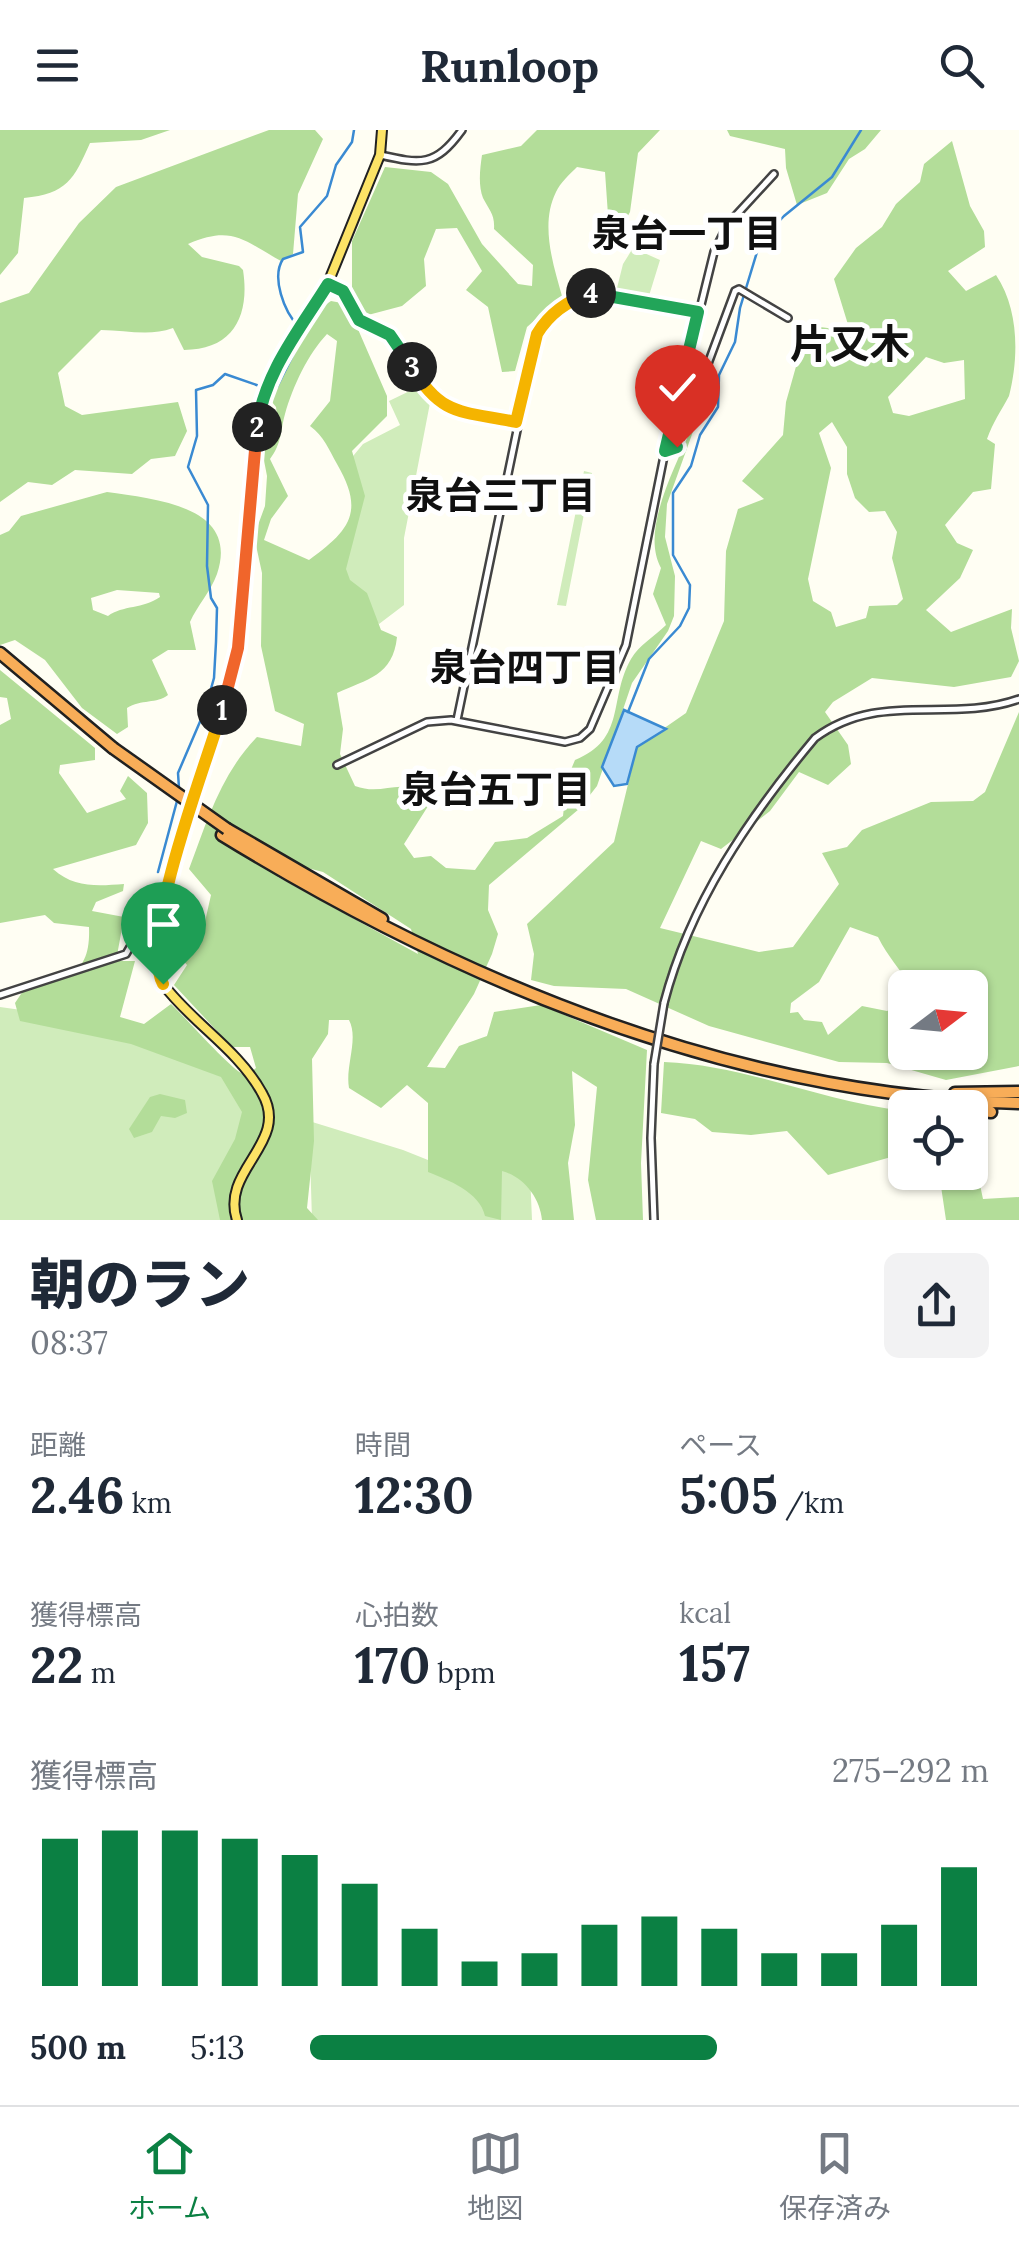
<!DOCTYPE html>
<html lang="ja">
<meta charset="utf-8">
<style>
body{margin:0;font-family:Lora,"Noto Sans JP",serif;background:#f2f2f3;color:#1f2937;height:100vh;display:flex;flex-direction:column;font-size:38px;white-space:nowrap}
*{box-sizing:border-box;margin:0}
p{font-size:32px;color:#747a83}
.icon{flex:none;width:55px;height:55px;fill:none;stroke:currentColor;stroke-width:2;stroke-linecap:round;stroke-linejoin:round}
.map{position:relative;height:1090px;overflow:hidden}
.sheet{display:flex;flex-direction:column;background:#fff;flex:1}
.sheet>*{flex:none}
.needle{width:65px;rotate:74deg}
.tools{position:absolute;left:888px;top:840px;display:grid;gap:20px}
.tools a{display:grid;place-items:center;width:100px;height:100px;border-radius:15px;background:#fff;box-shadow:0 2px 8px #0004;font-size:50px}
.pin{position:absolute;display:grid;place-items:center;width:85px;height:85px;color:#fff;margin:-102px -42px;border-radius:50% 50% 50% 0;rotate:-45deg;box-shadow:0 0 10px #0007}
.pin .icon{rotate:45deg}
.km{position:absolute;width:50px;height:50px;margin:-25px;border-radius:50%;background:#222;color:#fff;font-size:28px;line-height:50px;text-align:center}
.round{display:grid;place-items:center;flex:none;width:105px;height:105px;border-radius:15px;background:#f2f2f3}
.overview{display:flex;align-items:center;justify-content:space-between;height:170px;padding:0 30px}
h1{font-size:55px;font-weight:800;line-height:75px}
.metrics{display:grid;grid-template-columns:repeat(3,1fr);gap:15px;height:170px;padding:10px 30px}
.metrics div{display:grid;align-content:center}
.metrics b{font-size:50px;font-weight:800}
.metrics small{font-size:28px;font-weight:400}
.metrics p{font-size:28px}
.chart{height:280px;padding:20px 30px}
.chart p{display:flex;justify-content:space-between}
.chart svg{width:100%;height:180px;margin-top:10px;stroke:#0b8043;stroke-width:6}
ul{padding:0 30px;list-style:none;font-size:32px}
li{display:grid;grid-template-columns:160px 120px 1fr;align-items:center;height:75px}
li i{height:25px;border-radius:12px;background:#0b8043}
header{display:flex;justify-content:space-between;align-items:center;height:130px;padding:0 30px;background:#fff;font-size:45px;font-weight:800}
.menu{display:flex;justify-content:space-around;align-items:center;height:140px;border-top:2px solid #e0e1e3;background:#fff;font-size:28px;color:#747a83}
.menu a{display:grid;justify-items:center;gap:5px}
.menu .current{color:#0b8043}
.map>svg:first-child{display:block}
.green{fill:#d0ecbb}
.forest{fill:#b3dd99;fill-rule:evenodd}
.water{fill:#b6dbf8;stroke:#3a8ad2;stroke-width:2.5}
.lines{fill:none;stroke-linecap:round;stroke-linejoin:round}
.stream{stroke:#3a8ad2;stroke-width:2.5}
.minor-casing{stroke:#434343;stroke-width:10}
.major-casing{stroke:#212121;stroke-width:12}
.highway-casing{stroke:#212121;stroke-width:15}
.minor{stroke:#fff;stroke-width:5}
.major{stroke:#fce366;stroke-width:8}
.highway{stroke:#f8ad58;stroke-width:10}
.minor-bridge-casing{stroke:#434343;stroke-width:10;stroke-linecap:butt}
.highway-bridge-casing{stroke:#212121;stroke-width:15;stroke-linecap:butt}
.minor-bridge{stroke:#fff;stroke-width:5}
.highway-bridge{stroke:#f8ad58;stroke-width:10}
.split-1-casing{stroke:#fff;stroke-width:20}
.split-2-casing{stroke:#fff;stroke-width:20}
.split-3-casing{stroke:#fff;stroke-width:20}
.split-4-casing{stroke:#fff;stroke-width:20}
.split-5-casing{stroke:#fff;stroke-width:20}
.split-1{stroke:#f5b400;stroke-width:12}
.split-2{stroke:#f0652b;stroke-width:12}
.split-3{stroke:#22a559;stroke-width:12}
.split-4{stroke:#f5b400;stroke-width:12}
.split-5{stroke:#22a559;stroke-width:12}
.labels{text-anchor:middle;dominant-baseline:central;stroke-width:10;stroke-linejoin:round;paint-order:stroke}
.neighbourhood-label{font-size:38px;font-weight:bold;fill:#101010;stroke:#fff}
.quarter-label{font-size:40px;font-weight:bold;fill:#101010;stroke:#fff}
</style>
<header><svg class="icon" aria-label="menu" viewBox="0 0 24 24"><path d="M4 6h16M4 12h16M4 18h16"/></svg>Runloop<svg class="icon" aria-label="search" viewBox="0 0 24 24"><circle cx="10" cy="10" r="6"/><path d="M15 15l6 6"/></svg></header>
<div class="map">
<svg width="1019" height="1090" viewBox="0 0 1019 1090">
<rect width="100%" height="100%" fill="#fffef3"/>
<!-- green -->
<path class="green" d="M633 118 660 130 648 169 616 162 623 134Z
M418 257 430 273 404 408V475L379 494 338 455 356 393 349 331 363 314 400 295 389 271Z
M584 341 592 343 566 476 557 475Z
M0 877 57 885 225 944 252 989 232 1090H0Z
M309 991 403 1020 458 1042 503 1030 530 1043 532 1090H312Z"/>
<!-- forest -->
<path class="forest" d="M0 0H170L141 10 90 13C74 49 67 64 24 68L18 123 0 145Z
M269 0H315L323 9 298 64 293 124 281 131C243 110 232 95 188 114L202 127 239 136 243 140C250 185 234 220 184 220L173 198C149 207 126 200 101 200L58 243 65 276 82 285 178 272 187 301 175 326 151 329 132 344 75 340 52 355 28 352 0 372V173L29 163 79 93 116 57Z
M537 0H660L638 23 630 82 620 100 608 85 605 42 577 37C570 44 560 53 556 62 540 94 553 134 562 166L527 197 515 241 502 242 488 177 466 160 482 141 457 98 436 99 424 129 426 156 402 176 368 185 352 166V111L385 37 431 42 448 54 482 114 518 154 532 156 533 135 494 99C495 84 489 80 483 68 478 55 480 39 482 25L521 16Z
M727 0H881L865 19 849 29 827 63 797 75 786 38 785 19 730 6Z
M952 11 970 76 984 101 985 117 948 141 966 161 996 145C1019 179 1019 227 1009 266 1001 281 993 292 987 309L995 314 991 359 973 362 945 395 957 413 973 420 960 448 926 480 951 502 1012 479 1011 498 1019 531 1011 547 954 557 872 548 833 572 825 582 848 615 851 634 828 655 799 642 770 681 721 719 701 711 660 798 759 822 793 817 839 754 822 723 847 717 862 700 931 672 973 671 985 662 1019 582V936L946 950 887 933 839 932 709 896 626 859 554 856 531 850 534 824 527 794 614 712 637 617 686 583 724 491 726 421 738 379 764 369 742 351 783 305 786 272 806 201 820 197 850 201 834 149 856 118 882 97 896 74 920 52 924 34ZM926 227 944 233 964 230 965 269 909 286 893 283 888 267ZM832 292 847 317V344L855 368 869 382 885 381 897 402 892 428 903 469 897 475 869 476 866 488 836 497 831 482 813 471 808 449 831 338 819 303ZM850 797 878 807C888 827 900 839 911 857L970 858V922H905V872L887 881 862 876 828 905 822 892 804 890 798 882 790 883 791 873 819 852Z
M331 171 347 174 387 266V286L352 321 365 366 346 439 350 450 367 463 381 500 397 507C393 546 367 549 337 563L343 599 340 624 355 656C387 668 404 641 430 673L404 714 414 728 431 726 446 738 475 740 495 712 527 708 563 686 567 649 575 630C627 609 608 569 631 529 639 515 655 506 666 495L653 464 661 438C640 400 676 337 690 301 698 282 704 261 710 240L714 243 667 374 665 407 675 446 674 486 668 501 632 553 597 656 579 679 489 755 488 780 498 804 492 824 474 864 427 937 445 938 459 916 487 906 494 882 541 875 647 920 641 1033 643 1090H596L588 1050 597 957 572 941 575 995 568 1033 574 1090H542C540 1068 524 1047 502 1041L501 1090 485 1086C480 1062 448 1050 428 1042V973L407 955 381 978 349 958C345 936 359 909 349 890H329L328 904 312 929 314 1011 307 1078 318 1090H220L212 1051 235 1009 242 982 221 947 131 914 20 891 15 873 23 861C64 848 91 848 89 797L54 793 45 785 0 793V595L11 589 7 568 0 567V540L95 618V630L60 635 59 643 87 683 126 669 120 661 128 646 147 663 148 693 136 715 53 739C74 758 97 756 124 754L123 761 96 772 92 781 124 787 116 831H135L120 887 144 894 171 874C187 889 232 941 246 946L256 938 250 917H232L174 855 187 835 172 818 174 805 204 796 211 765 189 739C207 691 221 644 257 607L301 616 304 594 275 581 261 516 262 443 254 406 265 376 267 346 262 320 279 302 276 277 268 267 315 182ZM327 204 337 211 330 271 310 296C324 306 329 320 337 334 365 382 350 400 309 430L264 410 271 389 288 366 270 329C282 313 280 302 285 284 293 256 308 224 327 204ZM288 733 323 742 411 799 418 824 278 747Z
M107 362C155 369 240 376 217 444 211 461 197 476 190 492L196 520H168L152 530 168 565C157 574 141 569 127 578L128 597 117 604 82 578 45 530 15 510 0 515V405L9 401 21 386ZM117 460 159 463 160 467C143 479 123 475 108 486L93 480 91 468Z
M664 932C746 935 824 972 905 981V1023L828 1045 787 1001 751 1005 712 1002 695 989 661 983Z
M160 964 185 970 187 983 175 988 161 986 152 1002 134 1008 129 999 150 967Z
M970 1008 983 1069 1019 1067V1090H946L939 1043 970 1042Z"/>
<!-- water -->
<path class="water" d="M624 580 666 599 637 617 627 654 614 656 602 637Z"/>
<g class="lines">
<!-- stream -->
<path class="stream" d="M299 197C284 182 271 147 283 129L303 122 300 97 327 66 336 35 352 12 354 0
M628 582 649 529 680 496 689 478 690 455 673 425V363L691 336 700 305 718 277 719 245 735 212 740 178 757 122 766 105 784 86 832 47 861 0
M179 658 178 643 205 580 214 548 216 512 217 478 211 468 207 436 208 375 188 337 197 306 196 260 213 255 225 244 271 260 277 257 304 203
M158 742 177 671"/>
<defs>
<path id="minor" d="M380 25C421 34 435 37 462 0
M328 153 343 161 359 190 390 205 436 272 516 292
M665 321 677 317 735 161 739 159 788 188
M457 590 537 204C575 141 638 170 696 182
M337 635 427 592 451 590 565 612 580 608 590 599 626 515 665 321 714 122 728 94 774 44
M0 865 126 824 143 795 162 785
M664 873C690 773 749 687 815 608 879 560 948 594 1019 569
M654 1090 651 1008 654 934"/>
<path id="major" d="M237 1090C220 1039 291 1013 262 963 238 919 192 893 163 854L156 831 167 756 238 518 246 394 260 269 328 153 380 25 382 0"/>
<path id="highway" d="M0 523 113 618
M227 699 382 789
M222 705C461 852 734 966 1019 973
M955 963 1019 962
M935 974 959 978
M970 979 991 982"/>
</defs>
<!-- minor casing -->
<use href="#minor" class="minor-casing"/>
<!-- major casing -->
<use href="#major" class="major-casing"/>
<!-- highway casing -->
<use href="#highway" class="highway-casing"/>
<!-- minor -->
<use href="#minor" class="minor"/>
<!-- major -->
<use href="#major" class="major"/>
<!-- highway -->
<use href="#highway" class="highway"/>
<defs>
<path id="minor-bridge" d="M654 934 664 873"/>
<path id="highway-bridge" d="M113 618 227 699"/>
</defs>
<!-- minor-bridge casing -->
<use href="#minor-bridge" class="minor-bridge-casing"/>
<!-- highway-bridge casing -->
<use href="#highway-bridge" class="highway-bridge-casing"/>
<!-- minor-bridge -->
<use href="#minor-bridge" class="minor-bridge"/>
<!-- highway-bridge -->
<use href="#highway-bridge" class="highway-bridge"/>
</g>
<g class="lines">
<defs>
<path id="split-1" d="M163 854C138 807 206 636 222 580"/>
<path id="split-2" d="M222 580 238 518 257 297"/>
<path id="split-3" d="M257 297C264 243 300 199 328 154L343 161 359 190 390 205 412 237"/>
<path id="split-4" d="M412 237C441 287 463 281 516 292L537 204C549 184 569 170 591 163"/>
<path id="split-5" d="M591 163 698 182 665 321 677 317"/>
</defs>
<!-- split-1 casing -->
<use href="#split-1" class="split-1-casing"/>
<!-- split-2 casing -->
<use href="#split-2" class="split-2-casing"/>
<!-- split-3 casing -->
<use href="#split-3" class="split-3-casing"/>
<!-- split-4 casing -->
<use href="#split-4" class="split-4-casing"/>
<!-- split-5 casing -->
<use href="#split-5" class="split-5-casing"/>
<!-- split-1 -->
<use href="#split-1" class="split-1"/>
<!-- split-2 -->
<use href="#split-2" class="split-2"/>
<!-- split-3 -->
<use href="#split-3" class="split-3"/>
<!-- split-4 -->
<use href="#split-4" class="split-4"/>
<!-- split-5 -->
<use href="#split-5" class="split-5"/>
</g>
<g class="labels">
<!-- neighbourhood labels -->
<g class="neighbourhood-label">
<text x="687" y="103">泉台一丁目</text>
<text x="501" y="365">泉台三丁目</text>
<text x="525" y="537">泉台四丁目</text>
<text x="496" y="659">泉台五丁目</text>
</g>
<!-- quarter labels -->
<g class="quarter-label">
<text x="850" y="213">片又木</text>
</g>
</g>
</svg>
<div class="tools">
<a><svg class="needle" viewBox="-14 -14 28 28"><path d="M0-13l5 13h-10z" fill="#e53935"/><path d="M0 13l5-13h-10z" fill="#747a83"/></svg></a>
<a><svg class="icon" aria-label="locate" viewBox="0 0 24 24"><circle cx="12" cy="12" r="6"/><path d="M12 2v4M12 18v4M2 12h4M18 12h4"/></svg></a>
</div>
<div class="pin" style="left:163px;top:854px;background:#1e9e55"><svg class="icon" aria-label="arrive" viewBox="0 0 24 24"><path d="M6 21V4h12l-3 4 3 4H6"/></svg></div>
<div class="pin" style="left:677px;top:317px;background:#d93025"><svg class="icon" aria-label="check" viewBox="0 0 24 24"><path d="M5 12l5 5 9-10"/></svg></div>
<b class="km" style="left:222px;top:580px">1</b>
<b class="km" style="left:257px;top:297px">2</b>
<b class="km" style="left:412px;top:237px">3</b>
<b class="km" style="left:591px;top:163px">4</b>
</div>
<section class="sheet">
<div class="overview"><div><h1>朝のラン</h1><p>08:37</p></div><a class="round"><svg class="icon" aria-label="share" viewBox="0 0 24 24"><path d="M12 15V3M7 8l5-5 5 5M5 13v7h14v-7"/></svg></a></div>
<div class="metrics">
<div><p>距離</p><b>2.46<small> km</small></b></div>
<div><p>時間</p><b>12:30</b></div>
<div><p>ペース</p><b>5:05<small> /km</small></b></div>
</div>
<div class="metrics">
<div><p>獲得標高</p><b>22<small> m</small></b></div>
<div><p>心拍数</p><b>170<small> bpm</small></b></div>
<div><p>kcal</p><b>157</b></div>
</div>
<div class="chart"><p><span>獲得標高</span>275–292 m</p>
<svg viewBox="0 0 160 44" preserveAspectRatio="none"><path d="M5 44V8M15 44V6M25 44V6M35 44V8M45 44V12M55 44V19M65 44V30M75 44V38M85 44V36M95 44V29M105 44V27M115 44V30M125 44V36M135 44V36M145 44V29M155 44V15"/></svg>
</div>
<ul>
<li><b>500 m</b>5:13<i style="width:60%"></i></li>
</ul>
</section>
<nav class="menu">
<a class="current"><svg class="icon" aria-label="home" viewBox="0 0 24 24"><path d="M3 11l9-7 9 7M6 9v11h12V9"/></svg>ホーム</a>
<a><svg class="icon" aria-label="map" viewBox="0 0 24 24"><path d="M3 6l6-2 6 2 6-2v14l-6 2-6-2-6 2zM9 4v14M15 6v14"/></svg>地図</a>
<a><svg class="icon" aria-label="saved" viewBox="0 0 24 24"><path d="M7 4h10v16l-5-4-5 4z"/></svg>保存済み</a>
</nav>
